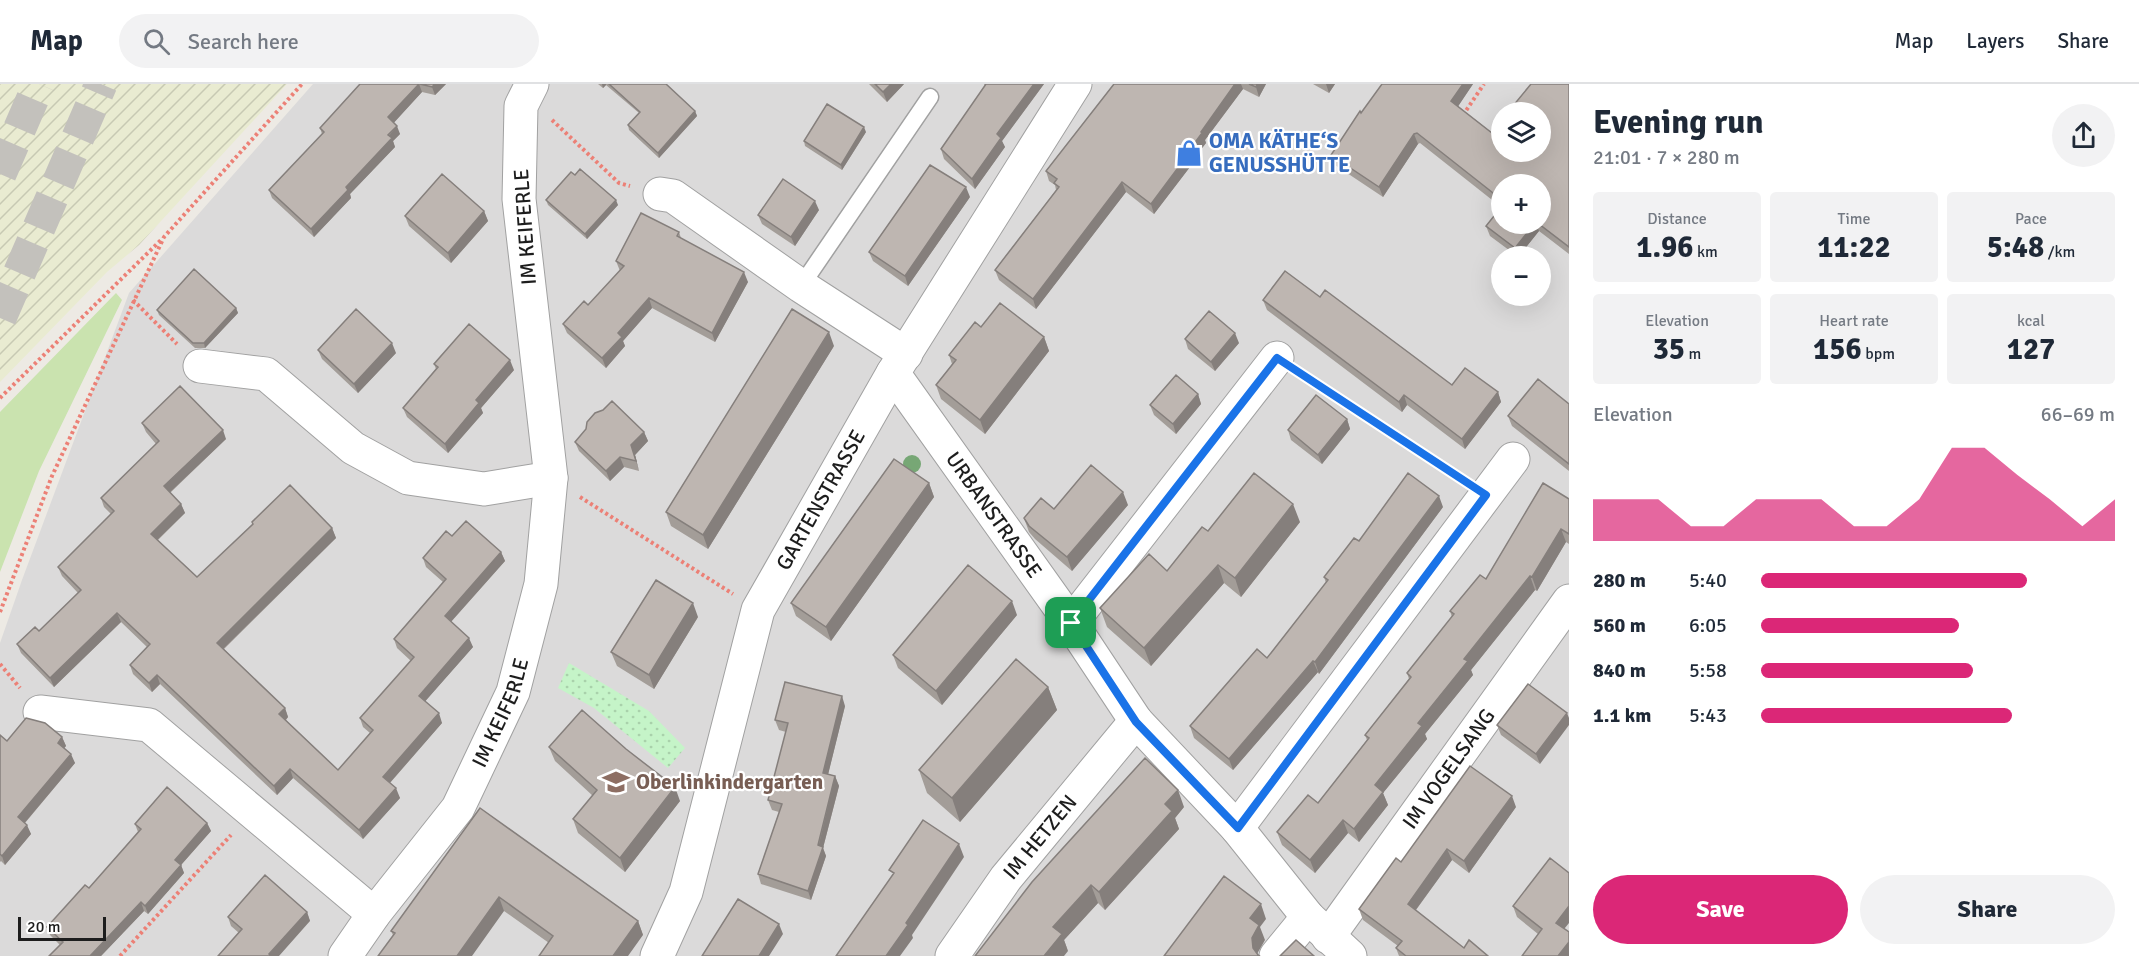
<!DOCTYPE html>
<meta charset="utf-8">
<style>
body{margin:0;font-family:Signika,sans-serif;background:#f2f2f3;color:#1f2937;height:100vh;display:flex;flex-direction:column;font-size:22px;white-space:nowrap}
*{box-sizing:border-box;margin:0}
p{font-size:20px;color:#747a83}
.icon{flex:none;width:33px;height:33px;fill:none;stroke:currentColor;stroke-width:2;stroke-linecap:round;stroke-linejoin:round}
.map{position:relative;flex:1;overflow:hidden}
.sheet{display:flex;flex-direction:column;background:#fff;width:570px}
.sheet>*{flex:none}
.controls{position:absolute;left:1491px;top:18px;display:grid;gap:12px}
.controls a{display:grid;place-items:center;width:60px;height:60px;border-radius:50%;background:#fff;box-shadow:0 6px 24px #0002;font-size:30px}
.scale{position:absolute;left:18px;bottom:15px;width:88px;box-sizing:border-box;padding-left:6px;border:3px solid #1d1d1d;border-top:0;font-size:16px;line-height:21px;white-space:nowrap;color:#1d1d1d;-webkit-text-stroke:4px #fff;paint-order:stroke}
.pin{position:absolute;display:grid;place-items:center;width:51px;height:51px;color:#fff;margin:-26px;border-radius:12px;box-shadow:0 3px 9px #0006}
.round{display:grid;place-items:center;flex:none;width:63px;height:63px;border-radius:32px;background:#f2f2f3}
.summary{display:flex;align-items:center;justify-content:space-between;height:102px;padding:0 24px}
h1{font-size:33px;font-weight:800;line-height:45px}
.stats{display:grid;grid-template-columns:repeat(3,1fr);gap:9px;height:102px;padding:6px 24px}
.stats div{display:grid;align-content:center;border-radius:6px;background:#f2f2f3;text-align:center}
.stats b{font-size:30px;font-weight:800}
.stats small{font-size:16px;font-weight:400}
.stats p{font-size:16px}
.chart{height:168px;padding:12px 24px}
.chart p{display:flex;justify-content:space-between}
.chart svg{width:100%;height:108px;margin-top:6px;fill:#db2777;opacity:.7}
.primary-button{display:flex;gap:12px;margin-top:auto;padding:12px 24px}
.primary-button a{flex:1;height:69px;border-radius:36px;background:#db2777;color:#fff;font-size:24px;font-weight:800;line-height:69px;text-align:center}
.primary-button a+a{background:#f2f2f3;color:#1f2937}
ul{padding:0 24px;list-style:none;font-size:20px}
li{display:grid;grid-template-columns:96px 72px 1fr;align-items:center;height:45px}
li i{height:15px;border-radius:8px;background:#db2777}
header{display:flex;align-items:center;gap:36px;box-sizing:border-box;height:84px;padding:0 30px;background:#fff;border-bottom:2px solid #e0e1e3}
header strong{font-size:28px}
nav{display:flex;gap:33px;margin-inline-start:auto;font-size:21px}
.search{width:420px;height:54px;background:#f2f2f3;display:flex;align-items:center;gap:15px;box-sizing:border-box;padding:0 21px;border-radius:33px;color:#747a83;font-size:22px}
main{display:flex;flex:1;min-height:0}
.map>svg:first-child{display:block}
.residential{fill:#dbdada;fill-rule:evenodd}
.farmland{fill:url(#farmland-furrows)}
.grass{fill:#cae3af}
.park{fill:url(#park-dots)}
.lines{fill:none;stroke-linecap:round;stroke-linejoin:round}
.highway-tunnel{stroke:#c3c1bc;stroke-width:33;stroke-dasharray:33 16;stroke-linecap:butt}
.lane-casing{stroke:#a1a1a1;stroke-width:19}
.street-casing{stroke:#a1a1a1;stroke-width:35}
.path{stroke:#ec8076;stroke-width:4;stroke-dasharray:3 3;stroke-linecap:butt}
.lane{stroke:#fff;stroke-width:16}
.street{stroke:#fff;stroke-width:33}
.tree{fill:#77a775}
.wall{fill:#a39d98;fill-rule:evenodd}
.shaded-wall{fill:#857f7c}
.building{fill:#beb6b1;stroke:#857f7c;stroke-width:1.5}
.route-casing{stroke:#fff;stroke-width:12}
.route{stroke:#1a73e8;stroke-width:8}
.labels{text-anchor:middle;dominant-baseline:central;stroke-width:4.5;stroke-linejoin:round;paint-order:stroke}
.shop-label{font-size:21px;font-weight:bold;fill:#366cbe;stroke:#fff;text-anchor:start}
.street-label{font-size:21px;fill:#1d1d1d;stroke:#fff}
.education-label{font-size:21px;font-weight:bold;fill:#785e54;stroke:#fff;text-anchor:start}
</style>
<header>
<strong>Map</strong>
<div class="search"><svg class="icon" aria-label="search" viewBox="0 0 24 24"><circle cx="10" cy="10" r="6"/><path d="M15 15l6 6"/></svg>Search here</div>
<nav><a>Map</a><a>Layers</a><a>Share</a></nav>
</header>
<main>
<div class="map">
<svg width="1569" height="872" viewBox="0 0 1569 872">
<defs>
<pattern id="farmland-furrows" width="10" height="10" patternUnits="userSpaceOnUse" patternTransform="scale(1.5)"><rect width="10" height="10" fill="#e9ebd1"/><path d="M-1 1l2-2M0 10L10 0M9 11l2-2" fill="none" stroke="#c7c9b3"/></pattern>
<pattern id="park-dots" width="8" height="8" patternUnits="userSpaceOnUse" patternTransform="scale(1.5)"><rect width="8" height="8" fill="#c5f4c8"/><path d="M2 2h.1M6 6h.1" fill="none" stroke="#a9d1ab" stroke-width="1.8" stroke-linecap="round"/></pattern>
</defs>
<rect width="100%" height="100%" fill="#edeae4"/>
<!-- residential -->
<path class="residential" d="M313 0H1569V872H0V559L22 496 129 209ZM1502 28H1540V68H1502ZM1502 100H1540V140H1502ZM1502 172H1540V212H1502Z"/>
<!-- farmland -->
<path class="farmland" d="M0 0H287L139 161 107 188 0 298Z"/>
<!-- grass -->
<path class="grass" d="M116 209 122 216 39 387 0 488V328Z"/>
<!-- park -->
<path class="park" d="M569 579 649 627 685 664 668 684 594 624 558 604Z"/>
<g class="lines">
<!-- highway-tunnel -->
<path class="highway-tunnel" d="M0 90 39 0
M0 234 101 0"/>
<defs>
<path id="lane" d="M801 202 930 13"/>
<g id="street">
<path d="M660 110 673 112 801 202 906 270"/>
<path d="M200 282 266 290 353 364 408 394 484 405 551 394"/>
<path id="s1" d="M893 289 1071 539 1136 637 1237 744 1308 833 1350 872"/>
<path d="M1071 539 1277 274"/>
<path d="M40 628 149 641 374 830"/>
<path d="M1237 744 1513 375"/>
<path id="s2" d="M1328 853 1569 517"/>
<path id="s3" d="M345 872 374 830 458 724 513 608 541 500 551 394 519 115 521 22 532 0"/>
<path id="s4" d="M657 872 686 808 758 526 893 289 1075 0"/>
<path id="s5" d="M952 872 1006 794 1136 637"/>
<path d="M1276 872 1308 833"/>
</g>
</defs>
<!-- lane casing -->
<use href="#lane" class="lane-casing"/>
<!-- street casing -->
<use href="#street" class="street-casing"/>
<!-- path -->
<path class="path" d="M1463 31 1484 0
M552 36 619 99 630 102
M133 216 177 260
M1303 291 1460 394
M0 314 162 155
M580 413 733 510
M0 528 52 392 164 153 302 0
M0 580 20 604
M120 872 231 751"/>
<!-- lane -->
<use href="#lane" class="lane"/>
<!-- street -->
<use href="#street" class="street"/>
</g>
<!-- trees -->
<circle class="tree" cx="912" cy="380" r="9"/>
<!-- wall -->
<path class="wall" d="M360 0H446L435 11 422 8 393 39 400 50 393 57 395 63 350 110 351 114 314 153 272 114 269 106 322 50 320 44Z
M598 0H666L695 27 697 32 659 74 629 46 628 41 639 29 606 1 603 4Z
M869 0H904L887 18Z
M984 0H1044L1002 57 1005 63 975 105 944 75 941 65 985 2Z
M1114 0H1266L1259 13 1243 5 1205 56 1206 59 1192 77 1193 79 1154 130 1126 108 1036 225 999 196 995 186 1056 106 1055 101 1049 97 1046 87Z
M1313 0H1335L1329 9Z
M1382 0H1473L1458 22 1492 49 1569 0V170L1539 147 1519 172H1517L1490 152 1486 142 1501 123 1420 59 1418 60 1383 113 1335 81 1331 71ZM1502 100 1540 140H1502Z
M866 48 842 86 805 62 804 57Z
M575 91 618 121 587 155 548 121 546 116Z
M970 113 908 202 873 177 869 168Z
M819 126 795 162 762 140 758 131Z
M484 127 488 137 451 179 409 142 405 132Z
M679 148 681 154 748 198 715 258 652 224 623 257 625 262 606 284 567 249 563 240 588 221 620 187 616 177Z
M1320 213 1452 301 1498 308 1501 318 1465 365 1407 321 1402 328 1267 226 1263 216Z
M236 224 238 229 205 264H195L159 231 157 226Z
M981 243 1044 253 1049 267 985 350 941 315 936 301 952 280 949 271Z
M1185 255 1239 259 1215 287 1188 265Z
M834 262 708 465 671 442 666 428Z
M318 266 396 269 358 309 322 275Z
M434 280 514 286 481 324 483 329 448 369 407 333 403 324 436 285Z
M1198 310 1201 320 1176 350 1154 331 1150 321Z
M1569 320V387L1512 342 1508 332Z
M1347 335 1350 345 1322 380 1291 356 1288 346Z
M142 339 226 355 170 409 181 420 185 429 158 456 197 493 253 440 252 438 332 444 336 454 224 565 285 624 288 633 286 636 338 686 370 649 363 643 360 634 411 577 397 564 394 555 443 498 426 483 423 474 452 452 501 468 505 477 451 538 473 563 425 617 442 639 390 699 400 714 363 755 293 694 277 711 160 600 152 608 133 590 130 581 147 563 121 538 54 603 21 569 17 560 39 547 78 509 62 492 58 483 111 430 104 423 101 414 156 360 146 348Z
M644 348 648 357 635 371 639 387 624 383 610 397 579 367 575 358Z
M929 399 934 413 831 557 796 532 791 519Z
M1569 415V460L1566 458 1537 507 1535 506 1471 586 1473 591 1425 650 1427 655 1383 709 1388 721 1359 758 1348 749 1315 789 1282 761 1277 748 1318 719 1367 656 1365 651 1409 595 1407 589 1452 533 1450 527 1486 495Z
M1128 421 1072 487 1035 455 1029 448 1024 434Z
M1443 423 1319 590 1318 588 1233 686 1194 654 1190 642 1267 574 1326 499 1324 493 1359 457Z
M1300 438 1241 513 1224 499 1151 582 1107 543 1100 524 1167 487 1208 447Z
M1017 531 942 621 898 584 893 571Z
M698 533 654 605 617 582 611 568Z
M1528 600 1540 680 1501 651 1497 641Z
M1048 603 1057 626 960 738 927 709 919 686Z
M845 622 828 690 835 692 839 702 823 764 826 772 811 816 761 800 758 790 779 728 772 726 768 716 786 648 779 646 775 636Z
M0 651 7 657 62 653 66 662 64 664 75 679 25 739 31 750 5 781 1 777 0 778Z
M549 663 680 717 625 788 578 749 573 735 593 712 555 677Z
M1184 723 1175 734 1179 745 1105 826 1098 819 1064 856 1068 867 1032 798Z
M1516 723 1469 789 1452 776 1416 826 1464 864 1488 872H1399L1396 864 1398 862 1363 836 1359 825 1401 778Z
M480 724 638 837 643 851 549 859 504 827 393 851 391 847Z
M207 739 211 747 181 781 184 789 148 830 144 827 101 872H49L60 861 50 851 47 843 89 804 138 748 135 740Z
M1513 822 1564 845 1538 850 1517 833Z
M307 828 310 837 239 849 231 842 228 833Z"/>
<!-- shaded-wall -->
<path class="shaded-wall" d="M419 0 422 8 391 42 388 33Z
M435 0H446L435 11 432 3Z
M602 0H606V1L603 4Z
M891 0H904L887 18 883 8Z
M1034 0H1044L1002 57 1005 63 975 105 972 95 997 50Z
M1235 0H1241L1243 5 1205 56 1206 59 1192 77 1193 79 1154 130 1151 120 1188 68 1201 48Z
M1257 0H1266L1259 13 1256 3Z
M1326 0H1335L1329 9Z
M1463 0H1473L1455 27 1451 17Z
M695 27 697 32 659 74 658 69Z
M397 42 400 50 393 57 395 63 350 110 351 114 314 153 311 145Z
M864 43 866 48 842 86 841 81Z
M1414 50 1418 60 1383 113 1379 103Z
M1122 98 1126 108 1036 225 1033 215Z
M966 103 970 113 908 202 905 192Z
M616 116 618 121 587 155 585 150Z
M815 117 819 126 795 162 791 153Z
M484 127 488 137 451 179 448 169Z
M1534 140H1536L1539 147 1519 172H1518L1515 164Z
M744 188 748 198 715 258 712 249Z
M649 214 652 224 623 257 625 262 606 284 602 274 618 249Z
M236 224 238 229 205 264 204 259Z
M829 248 834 262 708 465 703 451Z
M1235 249 1239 259 1215 287 1211 278Z
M1044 253 1049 267 985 350 980 336Z
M392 259 396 269 358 309 354 300Z
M510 276 514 286 481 324 483 329 448 369 445 360 476 316Z
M1498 308 1501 318 1465 365 1462 355Z
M1198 310 1201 320 1176 350 1173 340Z
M1404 311 1407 321 1402 328 1399 318Z
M1347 335 1350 345 1322 380 1318 371Z
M223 346 226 355 167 411 164 402Z
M644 348 648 357 635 371 639 387 631 361Z
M620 373 624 383 610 397 606 387Z
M929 399 934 413 831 557 826 543Z
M1123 408 1128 421 1072 487 1067 473Z
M1439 412 1443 423 1319 590 1315 578Z
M181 420 185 429 154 459 151 450Z
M1293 420 1300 438 1241 513 1235 494Z
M332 444 336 454 220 568 217 559Z
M1561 445 1566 458 1537 507 1532 493Z
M501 468 505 477 448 541 445 532Z
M1218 481 1224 499 1151 582 1144 564Z
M1530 492 1535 506 1471 586 1473 591 1425 650 1427 655 1383 709 1388 721 1359 758 1354 745 1375 701 1464 575Z
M1012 517 1017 531 942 621 936 607Z
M693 519 698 533 654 605 649 591Z
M117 529 121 538 54 603 50 594Z
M469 554 473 563 422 621 419 612Z
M1313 577 1318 588 1233 686 1229 675Z
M157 591 160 600 152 608 149 599Z
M1048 603 1057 626 960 738 952 714Z
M842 612 845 622 826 699 823 689Z
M285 624 288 633 283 639 279 630Z
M439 629 442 639 387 702 383 693Z
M1567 629 1569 634V641L1540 680 1536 670Z
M62 653 66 662 61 668 58 659Z
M71 670 75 679 22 742 18 733Z
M290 685 293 694 277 711 274 702Z
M835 692 839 702 823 764 826 772 811 816 808 807Z
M675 703 680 717 625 788 620 774Z
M396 704 400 714 363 755 359 746Z
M1178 706 1184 723 1175 734 1179 745 1105 826 1099 808 1165 720Z
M1512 712 1516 723 1469 789 1464 777Z
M1343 736 1348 749 1315 789 1310 776Z
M207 739 211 747 181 781 184 789 148 830 145 822 175 776Z
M27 741 31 750 5 781 2 772Z
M959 760 964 773 912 851 913 854 900 872H886L906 839Z
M1447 765 1452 776 1412 831 1408 820Z
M1091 801 1098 819 1064 856 1068 867 1064 872H1044L1053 843Z
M499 813 504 827 472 872H457Z
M141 818 144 827 101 872H90Z
M1261 820 1266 835 1260 843 1265 856 1257 870 1253 864 1250 834Z
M1569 822V839L1560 850 1556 839Z
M307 828 310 837 279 872H270L269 870Z
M638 837 643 851 628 872H613Z
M779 840 783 850 769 872H759Z
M1569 858V872H1558Z"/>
<!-- building -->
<path class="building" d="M360 0H419L388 33 397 42 388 51 392 54 346 103 348 106 311 145 269 106 324 48 320 44Z
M420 0H435L432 3Z
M609 0H666L695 27 658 69 628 41 640 28Z
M875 0H891L883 8Z
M986 0H1034L997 50 1001 54 972 95 941 65Z
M1114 0H1235L1201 48 1202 49 1188 68 1189 69 1151 120 1122 98 1033 215 995 186 1059 103 1054 99 1057 95 1046 87Z
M1249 0H1257L1256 3Z
M1382 0H1463L1451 17 1492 49 1502 37V68H1540V28H1508L1531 0H1569V163L1539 140H1540V100H1502V116L1417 49 1414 50 1379 103 1331 71 1360 27 1361 29Z
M827 20 864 43 841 81 804 57Z
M930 81 966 103 905 192 869 168Z
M580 85 616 116 585 150 546 116 571 88 575 91Z
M442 90 484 127 448 169 405 132Z
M783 95 815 117 791 153 758 131Z
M1502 122V140H1534L1515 164 1486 142Z
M641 129 679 148 677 152 744 188 712 249 649 214 618 249 622 253 602 274 563 240 584 217 588 221 624 182 616 177Z
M194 185 236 224 204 259H193L157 226Z
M1285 187 1320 213 1325 206 1452 301 1465 284 1498 308 1462 355 1404 311 1399 318 1263 216Z
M1000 219 1044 253 980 336 936 301 956 276 949 271 975 238 981 243Z
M356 225 392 259 354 300 318 266Z
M792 225 829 248 703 451 666 428Z
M1209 227 1235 249 1211 278 1185 255Z
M469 240 510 276 476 316 479 319 445 360 403 324 438 283 434 280Z
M1176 291 1198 310 1173 340 1150 321Z
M1538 295 1569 320V380L1508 332Z
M180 302 223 346 164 402 181 420 151 450 197 493 253 440 252 438 290 401 332 444 217 559 285 624 279 630 338 686 373 646 360 634 414 573 394 555 446 495 423 474 446 447 452 452 466 437 501 468 445 532 469 554 419 612 439 629 383 693 396 704 359 746 290 685 274 702 157 591 149 599 130 581 150 560 117 529 50 594 17 560 35 543 39 547 81 506 58 483 114 427 101 414 159 357 142 339Z
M1316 311 1347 335 1318 371 1288 346Z
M612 317 644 348 631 361 636 377 620 373 606 387 575 358 586 345 587 338 595 329 603 326Z
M894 375 929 399 826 543 791 519Z
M1091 381 1123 408 1067 473 1029 442 1024 434 1041 414 1054 425Z
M1254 389 1293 420 1235 494 1218 481 1144 564 1100 524 1149 470 1167 487 1202 443 1208 447Z
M1408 389 1439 412 1315 578 1313 577 1229 675 1190 642 1257 565 1267 574 1328 496 1324 493 1354 454 1359 457Z
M1543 399 1569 415V450L1561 445 1532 493 1530 492 1464 575 1468 577 1418 639 1422 642 1375 701 1383 708 1354 745 1343 736 1310 776 1277 748 1308 711 1318 719 1369 654 1365 651 1411 593 1407 589 1454 530 1450 527 1480 491 1486 495Z
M968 481 1012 517 936 607 893 571Z
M656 496 693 519 649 591 611 568Z
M1016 575 1048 603 952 714 919 686Z
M785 598 842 612 823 689 835 692 818 761 823 763 808 807 758 790 782 720 768 716 788 639 775 636Z
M1528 600 1567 629 1536 670 1497 641Z
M582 626 626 665 675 703 620 774 573 735 597 706 549 663Z
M26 634 45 639 62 653 58 659 71 670 18 733 27 741 2 772 0 770V651L7 657Z
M1145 674 1178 706 1165 720 1172 727 1099 808 1091 801 1053 843 1062 850 1044 872H975L1032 798Z
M1470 682 1512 712 1464 777 1447 765 1408 820 1464 864 1469 856 1488 872H1406L1396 864 1402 857 1359 825 1396 774 1401 778Z
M167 703 207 739 175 776 181 781 145 822 141 818 90 872H49L63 858 47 843 85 801 89 804 141 745 135 740Z
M480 724 638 837 613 872H539L553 852 499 813 457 872H378L395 849 391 847Z
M923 736 959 760 906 839 908 841 886 872H836L894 789 889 786Z
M1550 774 1569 789V822L1556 839 1569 848V858L1558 872H1522L1542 845 1513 822Z
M265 791 307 828 269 870 271 872H218L242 845 228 833Z
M1224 792 1261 820 1250 834 1259 841 1252 854 1253 864 1258 871 1260 872H1164Z
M738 815 779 840 759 872H702Z
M1296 856 1314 872H1280Z"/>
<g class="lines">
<defs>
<path id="route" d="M1277 274 1486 411 1238 744 1136 638 1071 539Z"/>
</defs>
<!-- route casing -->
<use href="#route" class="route-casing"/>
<!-- route -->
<use href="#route" class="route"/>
</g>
<!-- icons -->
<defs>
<symbol id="shop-bare" viewBox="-9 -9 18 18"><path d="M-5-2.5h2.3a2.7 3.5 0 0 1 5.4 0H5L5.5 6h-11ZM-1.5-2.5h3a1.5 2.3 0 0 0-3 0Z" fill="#3f7fe0" stroke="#fff" stroke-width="2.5" paint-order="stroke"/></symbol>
<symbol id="school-bare" viewBox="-9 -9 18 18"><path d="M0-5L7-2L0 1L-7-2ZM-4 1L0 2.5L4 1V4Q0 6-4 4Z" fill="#8d6e63" stroke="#fff" stroke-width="2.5" paint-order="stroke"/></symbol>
</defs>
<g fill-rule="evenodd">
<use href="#shop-bare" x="1170" y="50" width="38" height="38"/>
<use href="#school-bare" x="597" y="679" width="38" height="38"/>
</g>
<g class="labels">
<!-- shop labels -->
<g class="shop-label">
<text x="1209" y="57">OMA KÄTHE‘S<tspan x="1209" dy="24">GENUSSHÜTTE</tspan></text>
</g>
<!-- street labels -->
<g class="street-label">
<text transform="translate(525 143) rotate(-94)">IM KEIFERLE</text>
<text stroke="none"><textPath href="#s4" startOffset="488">GARTENSTRASSE</textPath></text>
<text stroke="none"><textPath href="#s1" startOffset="174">URBANSTRASSE</textPath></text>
<text stroke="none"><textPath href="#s3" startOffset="291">IM KEIFERLE</textPath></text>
<text stroke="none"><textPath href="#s2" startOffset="207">IM VOGELSANG</textPath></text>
<text stroke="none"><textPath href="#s5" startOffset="148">IM HETZEN</textPath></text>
</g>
<!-- education labels -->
<g class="education-label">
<text x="636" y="698">Oberlinkindergarten</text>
</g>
</g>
</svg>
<div class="controls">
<a><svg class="icon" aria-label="layers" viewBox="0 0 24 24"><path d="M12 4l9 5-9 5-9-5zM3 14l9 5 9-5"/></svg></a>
<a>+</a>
<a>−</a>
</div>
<div class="scale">20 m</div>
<div class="pin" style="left:1071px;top:539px;background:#1e9e55"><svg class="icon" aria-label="arrive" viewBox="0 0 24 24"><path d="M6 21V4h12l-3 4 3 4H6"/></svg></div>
</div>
<section class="sheet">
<div class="summary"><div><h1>Evening run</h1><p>21:01 · 7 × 280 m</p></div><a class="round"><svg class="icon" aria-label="share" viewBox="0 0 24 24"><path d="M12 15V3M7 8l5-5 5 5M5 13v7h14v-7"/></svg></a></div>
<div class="stats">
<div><p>Distance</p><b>1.96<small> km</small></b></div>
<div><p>Time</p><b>11:22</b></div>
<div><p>Pace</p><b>5:48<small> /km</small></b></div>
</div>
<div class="stats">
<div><p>Elevation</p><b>35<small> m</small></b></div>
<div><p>Heart rate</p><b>156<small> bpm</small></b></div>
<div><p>kcal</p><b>127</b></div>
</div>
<div class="chart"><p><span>Elevation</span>66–69 m</p>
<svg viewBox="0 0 160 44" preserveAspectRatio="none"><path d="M0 44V27L10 27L20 27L30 38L40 38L50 27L60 27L70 27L80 38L90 38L100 27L110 6L120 6L130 17L140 27L150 38L160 27V44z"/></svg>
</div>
<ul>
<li><b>280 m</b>5:40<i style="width:75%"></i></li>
<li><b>560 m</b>6:05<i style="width:56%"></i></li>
<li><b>840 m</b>5:58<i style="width:60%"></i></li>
<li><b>1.1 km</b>5:43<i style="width:71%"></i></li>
</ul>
<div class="primary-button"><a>Save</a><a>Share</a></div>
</section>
</main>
